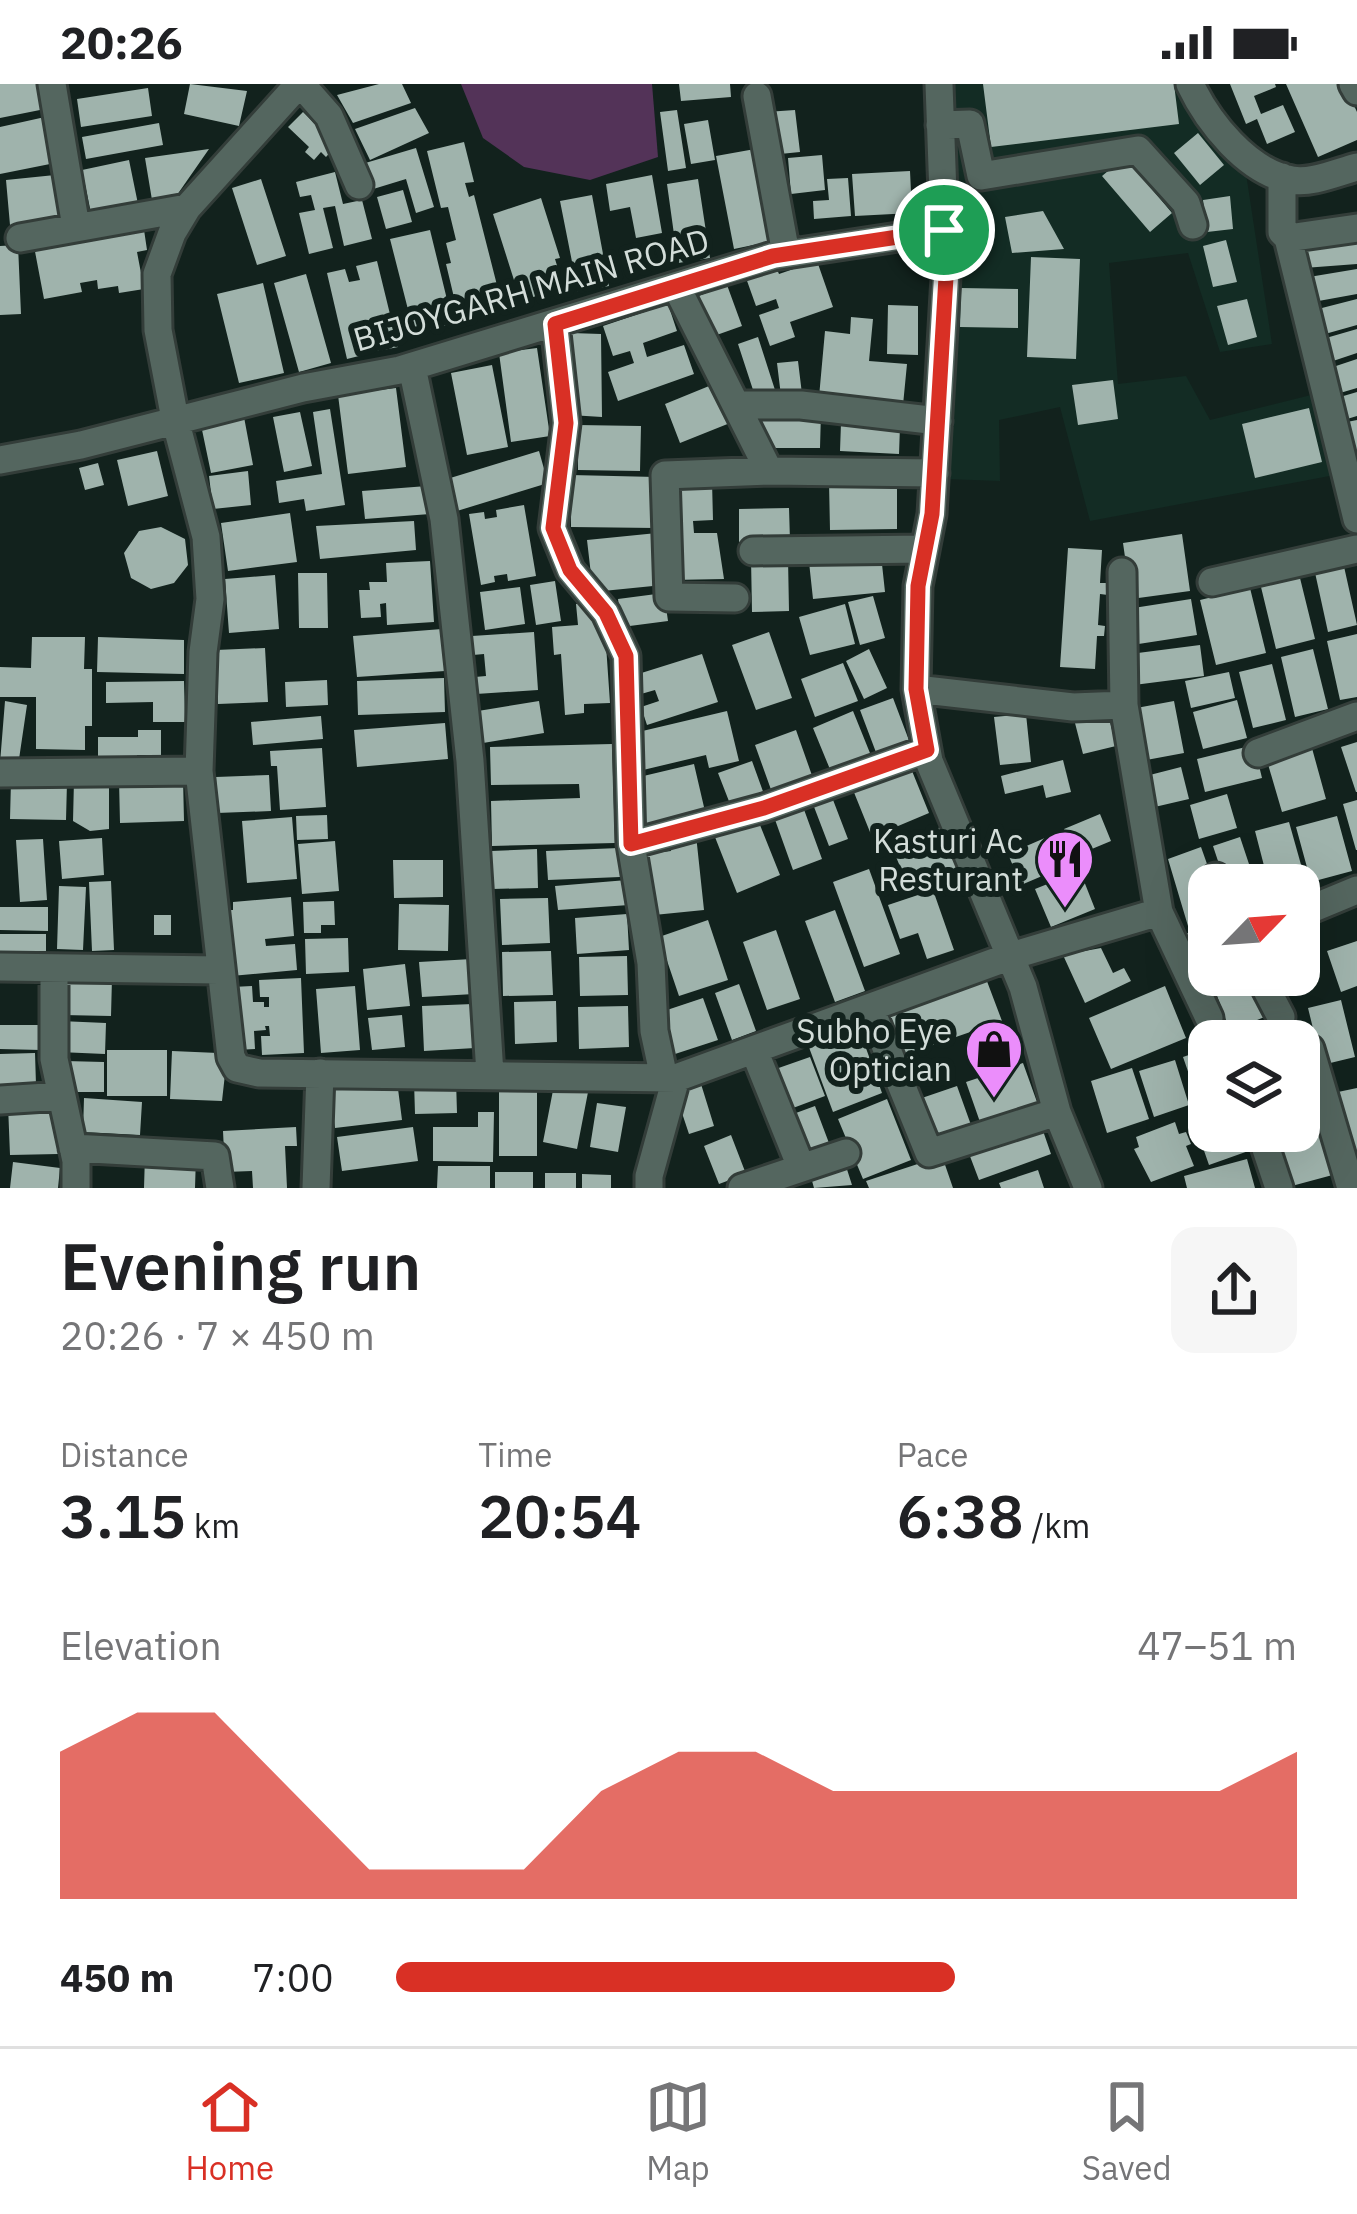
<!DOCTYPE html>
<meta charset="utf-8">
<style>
body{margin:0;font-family:"IBM Plex Sans",sans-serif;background:#f6f6f6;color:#202124;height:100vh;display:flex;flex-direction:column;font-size:45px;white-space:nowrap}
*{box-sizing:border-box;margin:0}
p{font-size:39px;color:#757577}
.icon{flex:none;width:66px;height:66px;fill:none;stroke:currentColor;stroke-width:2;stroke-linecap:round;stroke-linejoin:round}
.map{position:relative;height:1104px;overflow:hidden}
.side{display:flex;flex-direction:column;background:#fff;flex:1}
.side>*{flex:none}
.needle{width:78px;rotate:65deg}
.fabs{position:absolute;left:1188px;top:780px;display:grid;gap:24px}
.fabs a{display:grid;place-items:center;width:132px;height:132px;border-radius:24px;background:#fff;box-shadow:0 12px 48px #0002;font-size:60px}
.pin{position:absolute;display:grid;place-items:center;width:102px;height:102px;color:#fff;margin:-51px;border:6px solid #fff;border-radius:50%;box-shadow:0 3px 12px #0007}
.round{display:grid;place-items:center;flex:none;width:126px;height:126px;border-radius:24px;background:#f6f6f6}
.overview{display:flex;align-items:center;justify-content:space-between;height:204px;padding:0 60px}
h1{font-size:66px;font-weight:600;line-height:90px}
.figures{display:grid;grid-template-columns:repeat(3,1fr);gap:18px;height:204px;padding:12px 60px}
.figures div{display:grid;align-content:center}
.figures b{font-size:60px;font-weight:600}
.figures small{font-size:33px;font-weight:400}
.figures p{font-size:33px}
.chart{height:336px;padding:24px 60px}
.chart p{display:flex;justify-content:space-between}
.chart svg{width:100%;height:216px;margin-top:12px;fill:#d93025;opacity:.7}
ul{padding:0 60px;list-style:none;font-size:39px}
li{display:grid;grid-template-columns:192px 144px 1fr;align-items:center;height:90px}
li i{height:30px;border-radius:15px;background:#d93025}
.status{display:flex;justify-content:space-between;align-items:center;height:84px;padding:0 60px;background:#fff;direction:ltr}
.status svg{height:33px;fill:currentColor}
.tabs{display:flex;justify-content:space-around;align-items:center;height:168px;border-top:3px solid #e0e0e0;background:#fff;font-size:33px;color:#757577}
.tabs a{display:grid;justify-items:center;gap:6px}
.tabs .on{color:#d93025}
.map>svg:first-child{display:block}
.built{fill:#132c24}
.green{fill:#533358}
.building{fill:#9fb3ac}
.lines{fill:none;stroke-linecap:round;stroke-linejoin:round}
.minor-casing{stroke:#333d39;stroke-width:33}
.minor{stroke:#54665f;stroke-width:27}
.route-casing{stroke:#fff;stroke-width:24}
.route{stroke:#d93025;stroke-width:15}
.labels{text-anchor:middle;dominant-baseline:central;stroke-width:12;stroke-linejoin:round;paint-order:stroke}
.street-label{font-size:33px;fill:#d3ddd9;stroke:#12221d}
.poi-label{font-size:33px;fill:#d3ddd9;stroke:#12221d;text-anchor:end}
</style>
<div class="status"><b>20:26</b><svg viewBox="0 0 49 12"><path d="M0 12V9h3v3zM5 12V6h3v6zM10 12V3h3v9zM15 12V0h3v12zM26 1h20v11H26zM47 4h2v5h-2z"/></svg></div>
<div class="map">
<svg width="1357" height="1104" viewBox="0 0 1357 1104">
<rect width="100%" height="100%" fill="#12221d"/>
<!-- built -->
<path class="built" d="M950 0H1182L1245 83 1272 260 1220 268 1188 169 1109 179 1118 300 1186 292 1210 336 1315 310 1340 390 1090 437 1060 323 999 336 1000 397 946 395Z"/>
<!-- green -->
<path class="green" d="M461 0H652L658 73 590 96 524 83 483 54Z"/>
<!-- building -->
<path class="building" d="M0 0H39L45 25 0 34Z
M190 0 247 7 239 42 184 30Z
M379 0H402L411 19 353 39 337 11Z
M679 0H730L731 13 681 17Z
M983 0H1174L1179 40 991 63Z
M1230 0H1275L1276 3 1254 12 1261 30 1283 21 1295 48 1267 60 1257 35 1246 40Z
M1286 0H1344L1357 28V56L1318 73Z
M148 4 152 32 81 43 77 15Z
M415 24 429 49 370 76 355 45Z
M677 26 686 84 668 87 660 28Z
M795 26 800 68 770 71 766 28Z
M303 28 327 52 324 56 333 65 326 73 321 68 314 76 305 68 309 63 288 43Z
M45 33 55 79 0 90V43Z
M708 36 715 76 691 80 684 40Z
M159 39 163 61 86 75 82 53Z
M1198 49 1224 81 1200 101 1174 69Z
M464 58 474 98 465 99 469 113 474 111 499 209 493 210 495 217 457 226 446 180 451 179 446 159 456 156 448 123 441 124 427 67Z
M416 64 434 123 416 129 406 95 370 106 362 80Z
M209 65 177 111 152 116 145 74Z
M755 65 773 157 734 165 716 72Z
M822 71 825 106 791 110 788 74Z
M1125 73 1172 129 1150 148 1102 92Z
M129 76 138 120 91 129 82 86Z
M910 87 912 129 855 132 852 90Z
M335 88 343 120 362 116 372 155 344 162 335 122 323 124 333 164 309 170 299 129 315 126 311 111 300 113 296 98Z
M55 91 60 136 10 141 6 96Z
M652 91 662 149 636 154 630 123 610 127 606 100Z
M848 94 851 132 814 135 813 117 829 116 827 95Z
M261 95 286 172 257 181 232 104Z
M698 95 710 174 678 179 667 100Z
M403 106 412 138 386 145 377 113Z
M592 111 609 202 578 208 560 117Z
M1230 112 1233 145 1207 148 1203 116Z
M541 114 560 174 555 175 563 201 521 218 493 130Z
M1043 127 1064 165 1012 169 1005 133Z
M143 139 147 166 137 168 144 205 119 209 118 202 98 205 97 196 80 199 82 208 44 215 33 157Z
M430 146 453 240 414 249 390 155Z
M1226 156 1237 198 1213 203 1203 162Z
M1357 156V180L1304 184 1302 159Z
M18 161 21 230 0 231V162Z
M1031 173 1080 175 1076 275 1027 273Z
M377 177 398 263 378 267 374 254 364 256 367 270 347 275 327 189 345 185 349 198 360 196 356 182Z
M817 177 833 223 790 238 795 253 770 262 759 231 779 224 776 215 756 222 746 194 776 183 779 190Z
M1357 185V210L1313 218 1309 193Z
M306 190 331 279 299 288 274 199Z
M263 199 284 289 239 299 217 210Z
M727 201 742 242 711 253 696 213Z
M961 204 1018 205V244L960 243Z
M1247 215 1257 253 1228 261 1217 222Z
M1357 215V241L1325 250 1318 225Z
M668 220 677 247 643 259 647 273 684 261 694 290 618 317 608 288 634 279 630 267 613 272 603 242Z
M888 221 918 222V271L887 270Z
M851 233 873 235 869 277 907 280 903 321 819 313 825 247 850 250Z
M1357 245V269L1333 277 1326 254Z
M571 249 601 250 602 333 570 331Z
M758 253 775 306 755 312 738 260Z
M537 264 550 352 511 358 499 269Z
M1357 275V304L1340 309 1333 283Z
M798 277 802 310 781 312 777 279Z
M492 281 508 363 467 371 451 289Z
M1113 296 1118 335 1078 341 1072 301Z
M714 300 730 339 680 359 665 320Z
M396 304 406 383 348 390 338 311Z
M1357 308V332L1347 335 1340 313Z
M1309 324 1322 378 1255 394 1242 340Z
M330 325 345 421 306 427 304 415 279 419 276 397 322 390 313 328Z
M300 328 312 382 284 388 273 333Z
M753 328H821L820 364H769Z
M244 333 253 381 211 389 201 341Z
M1357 336V368H1356L1347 338Z
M841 339 900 342 899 370 840 367Z
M578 341 641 342 640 387 578 386Z
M157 367 168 412 128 422 117 376Z
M539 367 548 399 457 427 447 395Z
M98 379 104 401 85 406 79 384Z
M248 387 251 421 213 425 209 392Z
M571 391 656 393V444L571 443Z
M712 397 713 436 693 437 694 449H717L724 495 672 496 669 399Z
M829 398H897V445L830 446Z
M427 402 430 430 365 435 362 407Z
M524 421 536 492 508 497 507 490 494 492 495 498 481 501 469 430 484 428 485 435 497 433 496 426Z
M789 424 790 457 739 458V425Z
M290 429 297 478 228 487 221 439Z
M414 437 416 466 320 475 316 442Z
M161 443 185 455 188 481 174 499 151 505 131 494 124 469 139 447Z
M657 449 663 501 593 508 587 456Z
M1182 450 1190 507 1131 515 1123 459Z
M1068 464 1102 466 1100 499H1108V511L1100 510 1098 541 1105 542 1104 552H1097L1095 585 1060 583Z
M881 471 885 508 813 515 809 478Z
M751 474H788L789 527 752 528Z
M430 477 434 538 387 541 386 519 380 520 381 533 361 534 359 506H370L369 498H387L386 479Z
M1343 478 1357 541 1328 548 1314 484Z
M298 489H327L328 544H299Z
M275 491 279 545 229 549 225 495Z
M1300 494 1315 555 1276 565 1261 503Z
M555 497 561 537 536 541 530 501Z
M520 503 525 540 485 546 480 508Z
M1250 504 1266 569 1216 581 1200 516Z
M664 509 668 537 622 543 618 515Z
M873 512 885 554 860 561 848 518Z
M1191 515 1197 551 1132 561 1127 525Z
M592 518 604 532 610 619 584 620V629L565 631 561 570 554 571 552 543 578 541 576 520Z
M845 520 855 560 810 571 799 533Z
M442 545 445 587 357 593 353 552Z
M534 548 538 606 476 610 475 593 486 592 484 570 473 571 472 552Z
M769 548 792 614 756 626 732 561Z
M1357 550V613L1340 616 1327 557Z
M32 553H85L84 585H92V642H85V666L36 665V613H0V583L31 584Z
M98 553 184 556V590L97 588Z
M1200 561 1204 592 1134 601 1130 570Z
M265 564 268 618 218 620 216 566Z
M869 565 887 604 864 615 846 577Z
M1313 565 1328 625 1295 633 1281 573Z
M702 570 718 618 647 641 641 623 659 617 655 606 641 610 635 591Z
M843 579 858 617 815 633 801 595Z
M1272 580 1286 636 1253 644 1239 588Z
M1229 588 1235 614 1191 624 1185 597Z
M444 594 445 628 358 631 357 597Z
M327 596 328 621 286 623 285 598Z
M184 597 185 638H153V618L106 619V598Z
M893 614 910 659 877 671 860 626Z
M1237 616 1247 654 1203 665 1193 628Z
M5 617 27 621 18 682 0 679Z
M539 617 544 649 483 659 478 627Z
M1174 617 1184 669 1141 677 1131 625Z
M727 627 739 677 709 684 706 671 643 686 634 649Z
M853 627 874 679 834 695 813 644Z
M1026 630 1031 678 1000 681 994 633Z
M1108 630 1116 662 1083 670 1075 639Z
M321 632 323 655 253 661 251 638Z
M445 639 448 675 357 683 354 646Z
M138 646H161V671H137V680H98V653H138Z
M796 646 815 700 774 714 755 661Z
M1310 657 1326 715 1282 728 1265 670Z
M1357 658V708H1356L1341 663Z
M612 660 615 759 492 762 491 717 580 714 579 700 491 701 490 663Z
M1254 661 1262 694 1205 708 1197 675Z
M322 664 326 723 280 726 277 682H271L270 667Z
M1063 676 1071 708 1046 714 1043 701 1005 710 1001 692Z
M752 677 765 713 732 725 718 689Z
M908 677 929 729 872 753 851 701Z
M694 680 707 736 648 750 635 694Z
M1181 683 1189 715 1146 725 1138 694Z
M269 691 271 727 217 729 216 693Z
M183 694 184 737 120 739 119 696Z
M74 696 109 697V745L90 747 73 737Z
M11 697 67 698 66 736 10 735Z
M830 708 848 755 829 762 811 715Z
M1227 710 1237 744 1199 755 1190 721Z
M1357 716V766H1356L1343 720Z
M802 720 822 775 793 786 773 730Z
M1100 730 1111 757 1075 772 1064 745Z
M327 731 328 755 297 756 296 732Z
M756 731 780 791 737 809 713 748Z
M1337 732 1352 787 1311 798 1296 743Z
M292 733 297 795 247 799 242 737Z
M1289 738 1307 802 1299 804V801H1269L1255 747Z
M943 742 960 786 910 807 892 763Z
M1061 747 1075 778 1021 801 1008 770Z
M696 751 704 826 654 831 647 770 671 767 669 754Z
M1240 753 1256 801H1226L1213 762Z
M102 754 104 791 62 795 59 757Z
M43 755 47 816 20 818 16 756Z
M335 757 339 807 302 810 298 760Z
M1201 763 1212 794 1202 797 1205 805 1209 804V835L1188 842 1168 775Z
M619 764 620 793 548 796 546 767Z
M537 765 538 804 492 805 491 767Z
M393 776H443V813L394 814Z
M869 785 900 870 864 883 833 798Z
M1080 787 1095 825 1051 843 1035 805Z
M627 796 629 821 558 826 555 802Z
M111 797 114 866 92 867 89 798Z
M59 802 86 803 83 866 57 865Z
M933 806 954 866 927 875 918 849 900 855 888 821Z
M291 813 294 852 265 855 266 862 295 860 297 886 231 892 225 826H233V818Z
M548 814 550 859 502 861 500 815Z
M334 817 335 841H321V849H304L303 818Z
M399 820 449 821 448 867 398 866Z
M0 823H48V847L0 846Z
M835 826 865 907 835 918 805 837Z
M627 830 629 866 577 870 575 834Z
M154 831H171V851H154Z
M708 836 728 896 679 912 659 853Z
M1209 839V891L1205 892 1186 850Z
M776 846 800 915 767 926 743 858Z
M0 850H46V867H0Z
M348 854 349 888 306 890 305 855Z
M1357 857V902L1341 908 1327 867Z
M1101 864 1113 889 1124 884 1131 897 1085 919 1063 871Z
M551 867 553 911 503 912 502 868Z
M627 872 628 911 580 912 579 873Z
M472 875 474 910 422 913 419 878Z
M405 880 410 922 367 926 363 885Z
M1237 891H1251L1267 932 1230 947 1213 901Z
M985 892 1002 937 904 971 888 926Z
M64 893 112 894 111 932 63 931Z
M301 894 304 969 262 971 261 952H270L269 942H265L266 946 254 947 255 965 235 966 232 903 252 902 253 918H264V923H269V913H260L259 896Z
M739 900 756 947 732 956 715 909Z
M355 902 360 966 321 969 316 905Z
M1165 902 1186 954 1111 985 1089 934Z
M703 914 718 956 675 970 661 928Z
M1341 916 1355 973 1322 981 1308 924Z
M556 917 557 958 515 960 514 918Z
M473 920 475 964 424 967 422 922Z
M628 922 629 963 579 965 578 923Z
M402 931 405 963 372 966 368 934Z
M60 937 106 939 105 970 59 968Z
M857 939 882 1009 833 1028 807 958Z
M0 941H41V966L0 965Z
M1209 964V1019L1200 1022 1183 973Z
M107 966H167V1012H107Z
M172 967 218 969 217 981H226L222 1017 170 1015Z
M35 969 36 1001 0 1002V970Z
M810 973 825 1012 785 1027 770 987Z
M1299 975 1311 1009 1299 1012Z
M1175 976 1189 1021 1154 1033 1139 987Z
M65 977 104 978V1008H65Z
M1023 979 1037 1018 980 1038 966 998Z
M1132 984 1149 1035 1107 1049 1091 997Z
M456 996 457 1029 415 1030 414 997Z
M555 996 589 1003 577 1065 543 1058Z
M397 997 402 1036 335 1044 330 1006Z
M701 1000 714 1042 689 1050 675 1008Z
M957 1002 971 1041 929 1055 916 1016Z
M1357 1004V1079H1355L1338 1008Z
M499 1006H537V1072H499Z
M84 1014 142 1018 140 1051 83 1048Z
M887 1015 911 1076 863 1095 838 1035Z
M56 1019 58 1070 10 1071 8 1021Z
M597 1019 626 1023 618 1068 590 1063Z
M1322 1021 1340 1089 1288 1103 1273 1047H1299V1027Z
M815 1022 832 1067 802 1079 785 1033Z
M478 1028H494L493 1078 433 1077V1043H478Z
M1209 1030V1047H1248L1254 1065 1209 1081 1193 1035Z
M1175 1038 1179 1050 1186 1048 1191 1060 1186 1062 1194 1082 1151 1098 1134 1065 1139 1063 1136 1053Z
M1041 1041 1051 1070 979 1096 968 1067Z
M296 1043 297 1062H285L287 1104H253L252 1087 225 1088 223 1047Z
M413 1043 418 1077 342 1087 337 1053Z
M731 1051 746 1090 719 1100 704 1062Z
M145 1071 196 1072 195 1104H144Z
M942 1072 953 1104H869L866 1097Z
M1247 1075 1255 1104H1187L1184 1092Z
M844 1076 852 1101 814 1104 809 1086Z
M13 1078 60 1084 58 1104H10Z
M438 1082H490V1104H437Z
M1038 1086 1044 1104H1001L999 1099Z
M495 1088H533V1104H495Z
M545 1089H576V1104H545Z
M582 1090 611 1091V1104H582Z"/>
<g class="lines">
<defs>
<path id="minor" d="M52 0 76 143
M299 0 187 124 172 149 157 190 158 246 175 335 206 453 210 515 203 568 199 687 231 973 237 984 259 989 676 994 1011 872 1159 828 1124 621 1073 623 916 605
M301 0 329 32 359 101
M939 0 946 193 932 430 918 502 916 605 929 677 1023 903 1057 1028 1088 1104
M1190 0C1208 38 1247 88 1292 96 1310 100 1338 88 1357 83
M1353 0 1357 7
M757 12 786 170
M940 41 970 40 981 92 1138 66 1186 119 1193 141
M1282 93V148L1288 154 1357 435
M20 154 187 124
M1288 154 1357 144
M676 202 769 387
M555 240 566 339 553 444 570 486 606 529 626 572 631 760 651 879 654 947 664 994
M412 283 444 435 470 677 490 990
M736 321H801L938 337
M0 376 81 361 303 304 400 286 773 172 944 146
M753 467 925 465
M1122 488 1124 621
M1212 498 1357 465
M735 514 669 513 665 391 769 387 935 389
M1258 669 1357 632
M0 689 199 687
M631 760 764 724 927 666
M1216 793 1219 801
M1159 828 1209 934
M1299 830 1357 806
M0 883 219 886
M54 884V975L76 1077V1104
M1259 891 1281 933
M870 924 929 1069 1057 1028
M1299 958 1310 965 1351 1104
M754 966 801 1083
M0 1016 62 1012
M1260 1047 1279 1104
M73 1064 215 1072 220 1104
M316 1104 320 989
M649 1104V1092L676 994
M742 1104 846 1069"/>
</defs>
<!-- minor casing -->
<use href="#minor" class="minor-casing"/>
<!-- minor -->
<use href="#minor" class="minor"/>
</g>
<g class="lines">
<defs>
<path id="route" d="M944 146 946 193 932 430 918 502 916 605 927 666 764 724 631 760 626 572 606 529 570 486 553 444 566 339 555 240 773 172Z"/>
</defs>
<!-- route casing -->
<use href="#route" class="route-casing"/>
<!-- route -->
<use href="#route" class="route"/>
</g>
<!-- icons -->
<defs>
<symbol id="restaurant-pin" viewBox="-11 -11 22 30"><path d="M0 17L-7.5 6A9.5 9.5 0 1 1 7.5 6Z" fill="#eb8dfb" stroke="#12221d"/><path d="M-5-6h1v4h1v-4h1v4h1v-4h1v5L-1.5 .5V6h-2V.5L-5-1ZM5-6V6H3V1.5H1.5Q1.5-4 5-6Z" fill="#111"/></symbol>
<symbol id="shop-pin" viewBox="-11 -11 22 30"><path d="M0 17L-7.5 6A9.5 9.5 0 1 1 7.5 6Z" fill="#eb8dfb" stroke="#12221d"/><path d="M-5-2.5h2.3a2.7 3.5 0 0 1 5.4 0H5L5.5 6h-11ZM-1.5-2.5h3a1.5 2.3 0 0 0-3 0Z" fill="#111"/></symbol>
</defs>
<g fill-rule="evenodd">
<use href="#restaurant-pin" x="1032" y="742" width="66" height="90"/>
<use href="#shop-pin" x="961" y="932" width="66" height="90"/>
</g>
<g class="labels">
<!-- street labels -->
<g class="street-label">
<text transform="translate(531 205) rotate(-16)">BIJOYGARH MAIN ROAD</text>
</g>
<!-- poi labels -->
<g class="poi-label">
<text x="1023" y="756">Kasturi Ac<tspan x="1023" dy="38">Resturant</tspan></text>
<text x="952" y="946">Subho Eye<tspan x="952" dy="38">Optician</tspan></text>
</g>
</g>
</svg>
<div class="fabs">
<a><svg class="needle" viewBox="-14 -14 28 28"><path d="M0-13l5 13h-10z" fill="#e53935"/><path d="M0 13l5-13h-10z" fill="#757577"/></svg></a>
<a><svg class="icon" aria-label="layers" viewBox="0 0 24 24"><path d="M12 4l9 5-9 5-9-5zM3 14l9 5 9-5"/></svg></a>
</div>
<div class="pin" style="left:944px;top:146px;background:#1e9e55"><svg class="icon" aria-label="arrive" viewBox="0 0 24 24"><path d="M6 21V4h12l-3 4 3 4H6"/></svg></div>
</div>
<section class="side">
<div class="overview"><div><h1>Evening run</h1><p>20:26 · 7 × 450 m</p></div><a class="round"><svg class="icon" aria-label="share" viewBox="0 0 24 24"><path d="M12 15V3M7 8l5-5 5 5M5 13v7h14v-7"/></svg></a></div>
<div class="figures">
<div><p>Distance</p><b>3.15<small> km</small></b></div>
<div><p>Time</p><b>20:54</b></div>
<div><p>Pace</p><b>6:38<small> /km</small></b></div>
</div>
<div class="chart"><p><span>Elevation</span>47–51 m</p>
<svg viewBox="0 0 160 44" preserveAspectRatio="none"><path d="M0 44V14L10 6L20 6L30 22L40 38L50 38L60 38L70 22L80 14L90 14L100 22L110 22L120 22L130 22L140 22L150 22L160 14V44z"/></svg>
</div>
<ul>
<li><b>450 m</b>7:00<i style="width:62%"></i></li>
</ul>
</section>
<nav class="tabs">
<a class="on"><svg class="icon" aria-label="home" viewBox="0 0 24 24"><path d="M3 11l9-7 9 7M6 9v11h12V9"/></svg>Home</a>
<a><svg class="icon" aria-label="map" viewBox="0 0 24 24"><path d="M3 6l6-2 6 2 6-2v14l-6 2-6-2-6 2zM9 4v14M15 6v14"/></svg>Map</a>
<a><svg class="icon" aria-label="saved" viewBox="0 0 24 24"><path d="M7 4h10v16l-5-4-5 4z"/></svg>Saved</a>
</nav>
